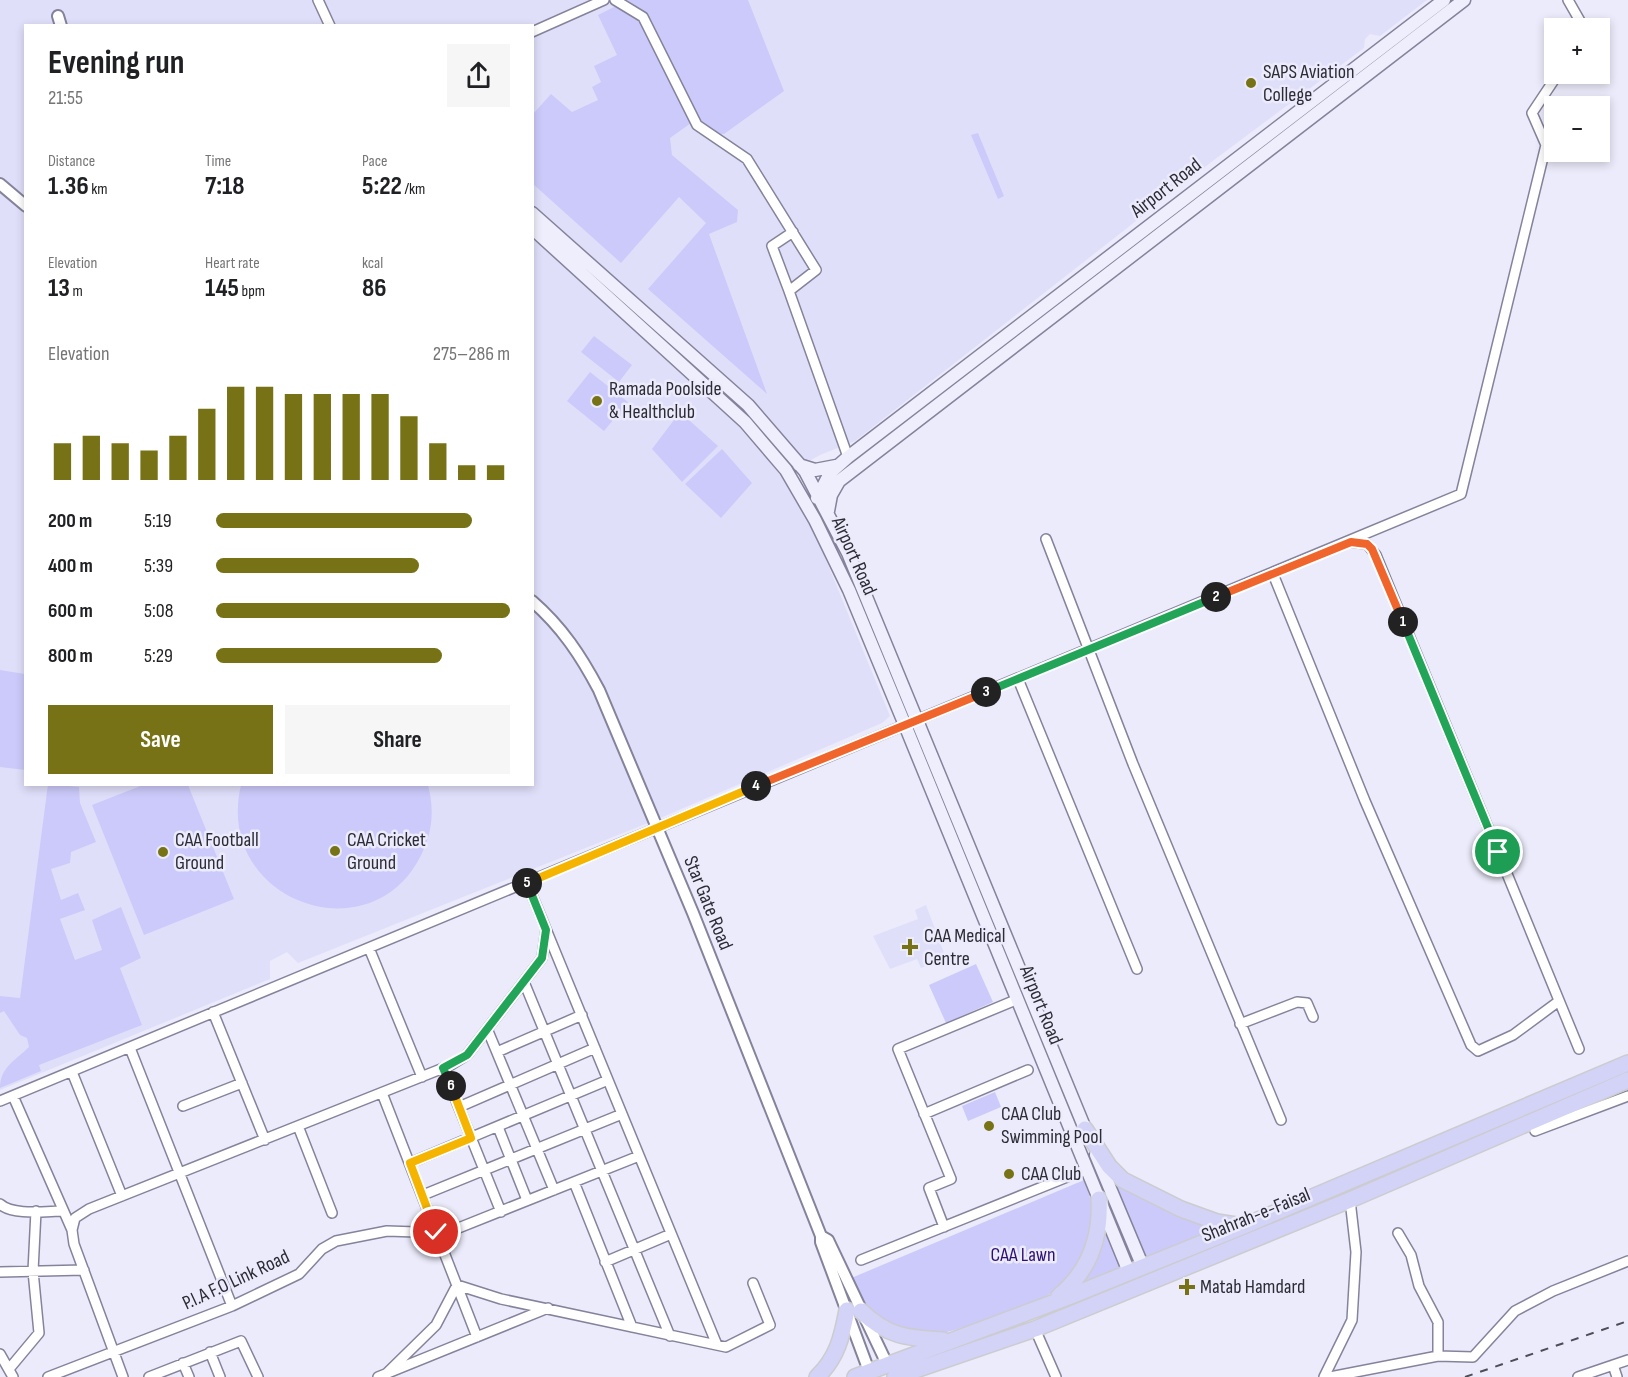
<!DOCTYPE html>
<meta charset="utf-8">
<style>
body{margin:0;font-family:"Sofia Sans Condensed",sans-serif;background:#f6f6f6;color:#202124;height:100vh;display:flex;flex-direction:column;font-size:22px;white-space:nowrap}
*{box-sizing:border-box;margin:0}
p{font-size:20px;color:#757577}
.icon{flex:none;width:33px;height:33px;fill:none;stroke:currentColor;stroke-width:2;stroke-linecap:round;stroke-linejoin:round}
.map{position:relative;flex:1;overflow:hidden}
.side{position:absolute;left:24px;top:24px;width:510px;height:762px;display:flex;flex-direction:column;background:#fff;border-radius:0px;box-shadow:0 3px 9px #0003}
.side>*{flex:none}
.controls{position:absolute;left:1544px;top:18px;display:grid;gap:12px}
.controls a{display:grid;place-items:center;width:66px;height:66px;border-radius:0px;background:#fff;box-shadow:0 3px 9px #0003;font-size:30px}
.pin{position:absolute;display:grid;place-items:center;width:51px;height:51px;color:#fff;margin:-26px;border:3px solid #fff;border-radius:50%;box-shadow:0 2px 6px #0007}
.km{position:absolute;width:30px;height:30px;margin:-15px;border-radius:50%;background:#222;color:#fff;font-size:16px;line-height:30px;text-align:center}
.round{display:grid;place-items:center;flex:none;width:63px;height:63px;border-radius:0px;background:#f6f6f6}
.overview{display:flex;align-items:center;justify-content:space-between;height:102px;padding:0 24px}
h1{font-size:33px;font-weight:700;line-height:45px}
.metrics{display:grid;grid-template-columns:repeat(3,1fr);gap:9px;height:102px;padding:6px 24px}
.metrics div{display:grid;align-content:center}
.metrics b{font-size:26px;font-weight:700}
.metrics small{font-size:16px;font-weight:400}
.metrics p{font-size:16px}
.chart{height:168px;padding:12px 24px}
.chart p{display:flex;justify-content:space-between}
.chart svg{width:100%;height:108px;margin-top:6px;stroke:#777215;stroke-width:6}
.action{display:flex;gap:12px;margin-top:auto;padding:12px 24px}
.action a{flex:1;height:69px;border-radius:0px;background:#777215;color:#fff;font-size:24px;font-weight:700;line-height:69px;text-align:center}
.action a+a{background:#f6f6f6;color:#202124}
ul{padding:0 24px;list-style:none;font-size:20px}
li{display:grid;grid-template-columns:96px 72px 1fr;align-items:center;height:45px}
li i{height:15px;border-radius:8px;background:#777215}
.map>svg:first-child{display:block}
.built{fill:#e0dffa;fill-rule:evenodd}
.green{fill:#cccafa}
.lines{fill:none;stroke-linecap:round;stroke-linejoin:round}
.minor-casing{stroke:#84839b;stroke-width:12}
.tertiary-casing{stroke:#84839b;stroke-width:14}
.secondary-casing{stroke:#84839b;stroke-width:15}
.trunk-casing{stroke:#cccccf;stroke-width:18}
.minor{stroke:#fff;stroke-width:9}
.tertiary{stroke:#fff;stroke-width:10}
.secondary{stroke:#eeeefc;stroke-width:12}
.trunk{stroke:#d3d2f7;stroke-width:15}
.rail{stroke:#4d4d58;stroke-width:2;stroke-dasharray:8 8;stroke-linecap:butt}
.split-1-casing{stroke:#fff;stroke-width:12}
.split-2-casing{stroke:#fff;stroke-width:12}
.split-3-casing{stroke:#fff;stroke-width:12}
.split-4-casing{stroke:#fff;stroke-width:12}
.split-5-casing{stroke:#fff;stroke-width:12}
.split-6-casing{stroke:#fff;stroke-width:12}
.split-7-casing{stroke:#fff;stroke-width:12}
.split-1{stroke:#22a559;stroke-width:8}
.split-2{stroke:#f0652b;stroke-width:8}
.split-3{stroke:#22a559;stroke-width:8}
.split-4{stroke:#f0652b;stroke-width:8}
.split-5{stroke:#f5b400;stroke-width:8}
.split-6{stroke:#22a559;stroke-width:8}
.split-7{stroke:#f5b400;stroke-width:8}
.poi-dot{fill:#777215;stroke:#ebebfb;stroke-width:2}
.labels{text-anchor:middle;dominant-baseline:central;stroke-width:5;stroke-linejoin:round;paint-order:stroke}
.poi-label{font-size:20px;fill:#2c2c36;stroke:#ebebfb;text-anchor:start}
.street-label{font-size:20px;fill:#2c2c36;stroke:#ebebfb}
.park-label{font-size:20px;fill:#2e1074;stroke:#ebebfb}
</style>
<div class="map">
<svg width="1628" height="1377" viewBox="0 0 1628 1377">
<rect width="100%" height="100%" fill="#ebebfb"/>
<!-- built -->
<path class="built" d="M0 0H1427L1380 36 1370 34 1365 39 1364 48 1214 160 855 441 820 455 782 476 815 533 890 716 882 723 658 819 298 963 287 952 270 961V979L0 1090ZM26 26H532V784H26Z
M926 905 946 958 921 968 917 959 890 969 873 936 918 919 915 910Z"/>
<!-- green -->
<path class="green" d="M622 0H748L784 91 724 134H716L702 124 645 15Z
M614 7 625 9 641 19 691 123 670 138 672 155 738 210 737 222 709 234 767 394 648 289 706 223 679 197 621 263 533 184V114L551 94 572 112 598 100 592 87 601 82 594 66 617 55 598 15Z
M978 133 1004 196 998 199 971 135Z
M594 336 632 365 619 382 581 352Z
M590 372 628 402 604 431 567 401Z
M680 412 718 446 682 482 652 449Z
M722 449 752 483 721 518 685 484Z
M0 670 25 674V770L0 767Z
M48 784 79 787 80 803 96 842 71 852 70 863 51 869 61 900 78 893 85 910 60 919 75 960 102 950 92 920 121 907 141 958 120 968 142 1025 39 1065 41 1071 0 1088C0 1067 16 1060 29 1047L27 1038 20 1035 4 1011 0 1013V996L20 998Z
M143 785H188L234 899 144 935 92 805Z
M241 785H428C434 808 433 829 423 851 375 959 213 902 241 785Z
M976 964 993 1002 946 1023 929 985Z
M995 1092 1001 1107 968 1121 962 1106Z
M1084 1180C1100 1216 1092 1257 1062 1285 1044 1302 1011 1310 987 1319 962 1328 931 1341 903 1332 876 1324 861 1302 849 1279Z
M1109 1180 1208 1227 1209 1231 1147 1257 1141 1256Z
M1105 1228 1120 1269 1083 1284 1080 1282Z"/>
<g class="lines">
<defs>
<path id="minor" d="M318 0 330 26
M615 0 643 17 697 125 747 159 816 270 789 291 848 457
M1568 0 1584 28
M532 32 604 0
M789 291 772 246 793 232
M1046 539 1133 764 1281 1120
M1351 542 1367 544 1376 555 1579 1049
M1273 574 1365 801 1471 1045 1478 1051 1513 1035 1559 1001
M1018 679 1137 969
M527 883 717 1345
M369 948 422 1077
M524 982 670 1336
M213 1012 265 1140
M1240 1024 1297 1002 1307 1003 1313 1017
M488 1031 554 1190
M130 1048 232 1306
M497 1052 582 1015
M443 1068 501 1212
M72 1072 122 1196
M382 1093 477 1337
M13 1096 72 1230
M0 1101 1461 494 1546 145 1532 113 1558 74
M183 1106 242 1083
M459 1107 595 1048
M924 1114 1028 1070
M298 1126 332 1213
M498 1127 527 1200
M1535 1131 1628 1096
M410 1163 608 1080
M574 1182 632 1327
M423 1195 622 1114
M0 1204C13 1216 47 1211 63 1211
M944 1227 929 1188 951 1179 898 1049 1018 999
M1398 1233 1411 1255 1419 1286 1438 1322V1356
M861 1260 1087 1169
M605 1262 671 1234
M0 1272 84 1270
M1035 1329 1056 1377
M210 1352 220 1377
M0 1354 13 1377
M183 1363 189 1377
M1613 1365 1617 1377
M9 1369 39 1333 33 1271 36 1211
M387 1373 436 1325 457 1285 501 1299 726 1347 770 1325 753 1283
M48 1377 232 1306 299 1274 322 1249 336 1241 387 1231 446 1233 639 1156
M123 1377 74 1244 72 1230 75 1218 89 1209 451 1065 467 1055 542 958 546 930
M149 1377 241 1341 258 1377
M378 1377 548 1308
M1324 1377 1352 1320 1356 1252 1350 1200
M1330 1377 1438 1356 1473 1357 1515 1311 1553 1291 1628 1261
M1578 1377 1628 1360"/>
<path id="tertiary" d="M58 16 61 26
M0 184 26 206
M532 601C562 627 581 656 599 690L693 913 821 1236V1242L869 1371
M821 1236 828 1240 887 1364"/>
<path id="secondary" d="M532 213 748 405 805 471 848 553 1088 1136
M532 228 745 422 786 470 815 520 849 590 905 725 1129 1272
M799 465 815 470 836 466
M817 498 830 473 848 457 1444 0
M828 511 831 495 839 481 1464 0
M1096 1155 1143 1267"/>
<path id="trunk" d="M1085 1129 1109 1166 1123 1180 1181 1209 1217 1222 1242 1226
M1059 1296C1089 1271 1101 1237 1099 1199
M861 1311C888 1337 907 1338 943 1340
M817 1377C837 1358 842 1337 847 1310
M855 1377 1071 1296 1244 1226 1628 1063
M895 1377 1035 1329 1350 1200 1628 1080"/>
</defs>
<!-- minor casing -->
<use href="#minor" class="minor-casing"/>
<!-- tertiary casing -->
<use href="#tertiary" class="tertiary-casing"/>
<!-- secondary casing -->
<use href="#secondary" class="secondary-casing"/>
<!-- trunk casing -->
<use href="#trunk" class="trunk-casing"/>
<!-- minor -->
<use href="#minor" class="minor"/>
<!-- tertiary -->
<use href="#tertiary" class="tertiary"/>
<!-- secondary -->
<use href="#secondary" class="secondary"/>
<!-- trunk -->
<use href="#trunk" class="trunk"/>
<!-- rail -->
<path class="rail" d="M1465 1377 1628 1321"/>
</g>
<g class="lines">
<defs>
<path id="split-1" d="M1403 622 1498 852"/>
<path id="split-2" d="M1216 597 1351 542 1367 544 1372 549 1403 622"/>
<path id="split-3" d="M986 692 1216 597"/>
<path id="split-4" d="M756 786 986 692"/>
<path id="split-5" d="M527 883 756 786"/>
<path id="split-6" d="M451 1086 443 1068 467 1055 542 958 546 930 527 883"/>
<path id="split-7" d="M436 1232 410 1163 471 1138 451 1086"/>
</defs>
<!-- split-1 casing -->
<use href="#split-1" class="split-1-casing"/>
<!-- split-2 casing -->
<use href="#split-2" class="split-2-casing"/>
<!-- split-3 casing -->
<use href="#split-3" class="split-3-casing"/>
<!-- split-4 casing -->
<use href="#split-4" class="split-4-casing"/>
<!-- split-5 casing -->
<use href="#split-5" class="split-5-casing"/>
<!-- split-6 casing -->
<use href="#split-6" class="split-6-casing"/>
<!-- split-7 casing -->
<use href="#split-7" class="split-7-casing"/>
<!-- split-1 -->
<use href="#split-1" class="split-1"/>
<!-- split-2 -->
<use href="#split-2" class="split-2"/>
<!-- split-3 -->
<use href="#split-3" class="split-3"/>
<!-- split-4 -->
<use href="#split-4" class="split-4"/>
<!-- split-5 -->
<use href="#split-5" class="split-5"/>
<!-- split-6 -->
<use href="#split-6" class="split-6"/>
<!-- split-7 -->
<use href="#split-7" class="split-7"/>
</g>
<!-- markers -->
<g class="poi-dot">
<circle cx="1251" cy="83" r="6"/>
<circle cx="597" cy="401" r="6"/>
<circle cx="335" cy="851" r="6"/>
<circle cx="163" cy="852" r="6"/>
<path d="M907 938h6v6h6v6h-6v6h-6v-6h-6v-6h6z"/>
<circle cx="989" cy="1126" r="6"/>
<circle cx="1009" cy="1174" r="6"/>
<path d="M1184 1278h6v6h6v6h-6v6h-6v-6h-6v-6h6z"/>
</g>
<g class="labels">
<!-- poi labels -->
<g class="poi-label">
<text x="1263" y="72">SAPS Aviation<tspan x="1263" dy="23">College</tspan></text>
<text x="609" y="389">Ramada Poolside<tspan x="609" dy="23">&amp; Healthclub</tspan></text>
<text x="175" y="840">CAA Football<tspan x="175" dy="23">Ground</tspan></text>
<text x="347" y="840">CAA Cricket<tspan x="347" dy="23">Ground</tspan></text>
<text x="924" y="936">CAA Medical<tspan x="924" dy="23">Centre</tspan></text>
<text x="1001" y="1114">CAA Club<tspan x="1001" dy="23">Swimming Pool</tspan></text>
<text x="1021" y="1174">CAA Club</text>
<text x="1200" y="1287">Matab Hamdard</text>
</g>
<!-- street labels -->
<g class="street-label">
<text transform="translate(1166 188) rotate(-38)">Airport Road</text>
<text transform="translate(854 556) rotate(66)">Airport Road</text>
<text transform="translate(708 903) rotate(68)">Star Gate Road</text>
<text transform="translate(1041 1005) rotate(68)">Airport Road</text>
<text transform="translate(1256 1215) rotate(-22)">Shahrah-e-Faisal</text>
<text transform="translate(236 1280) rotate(-25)">P.I.A F.O Link Road</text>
</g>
<!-- park labels -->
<g class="park-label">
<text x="1023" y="1255">CAA Lawn</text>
</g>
</g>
</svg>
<div class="controls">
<a>+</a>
<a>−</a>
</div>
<div class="pin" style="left:1498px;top:852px;background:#1e9e55"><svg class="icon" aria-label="arrive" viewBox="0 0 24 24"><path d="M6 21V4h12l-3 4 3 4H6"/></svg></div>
<div class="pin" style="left:436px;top:1232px;background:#d93025"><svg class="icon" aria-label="check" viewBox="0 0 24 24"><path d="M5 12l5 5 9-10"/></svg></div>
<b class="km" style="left:1403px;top:622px">1</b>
<b class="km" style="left:1216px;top:597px">2</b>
<b class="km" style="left:986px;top:692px">3</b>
<b class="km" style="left:756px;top:786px">4</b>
<b class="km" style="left:527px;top:883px">5</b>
<b class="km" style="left:451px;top:1086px">6</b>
<section class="side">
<div class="overview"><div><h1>Evening run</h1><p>21:55</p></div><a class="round"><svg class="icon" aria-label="share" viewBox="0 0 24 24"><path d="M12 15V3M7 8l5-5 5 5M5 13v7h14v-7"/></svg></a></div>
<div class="metrics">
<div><p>Distance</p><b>1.36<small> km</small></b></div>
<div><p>Time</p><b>7:18</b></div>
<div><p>Pace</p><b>5:22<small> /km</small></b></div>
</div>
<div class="metrics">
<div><p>Elevation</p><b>13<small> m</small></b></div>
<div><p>Heart rate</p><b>145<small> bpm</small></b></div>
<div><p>kcal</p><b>86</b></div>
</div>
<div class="chart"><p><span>Elevation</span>275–286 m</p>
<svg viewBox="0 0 160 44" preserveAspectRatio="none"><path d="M5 44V29M15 44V26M25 44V29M35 44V32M45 44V26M55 44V15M65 44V6M75 44V6M85 44V9M95 44V9M105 44V9M115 44V9M125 44V18M135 44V29M145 44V38M155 44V38"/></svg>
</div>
<ul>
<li><b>200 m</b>5:19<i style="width:87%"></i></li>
<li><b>400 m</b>5:39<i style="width:69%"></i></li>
<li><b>600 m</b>5:08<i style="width:100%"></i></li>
<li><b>800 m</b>5:29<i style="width:77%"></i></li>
</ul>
<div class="action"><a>Save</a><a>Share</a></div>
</section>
</div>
